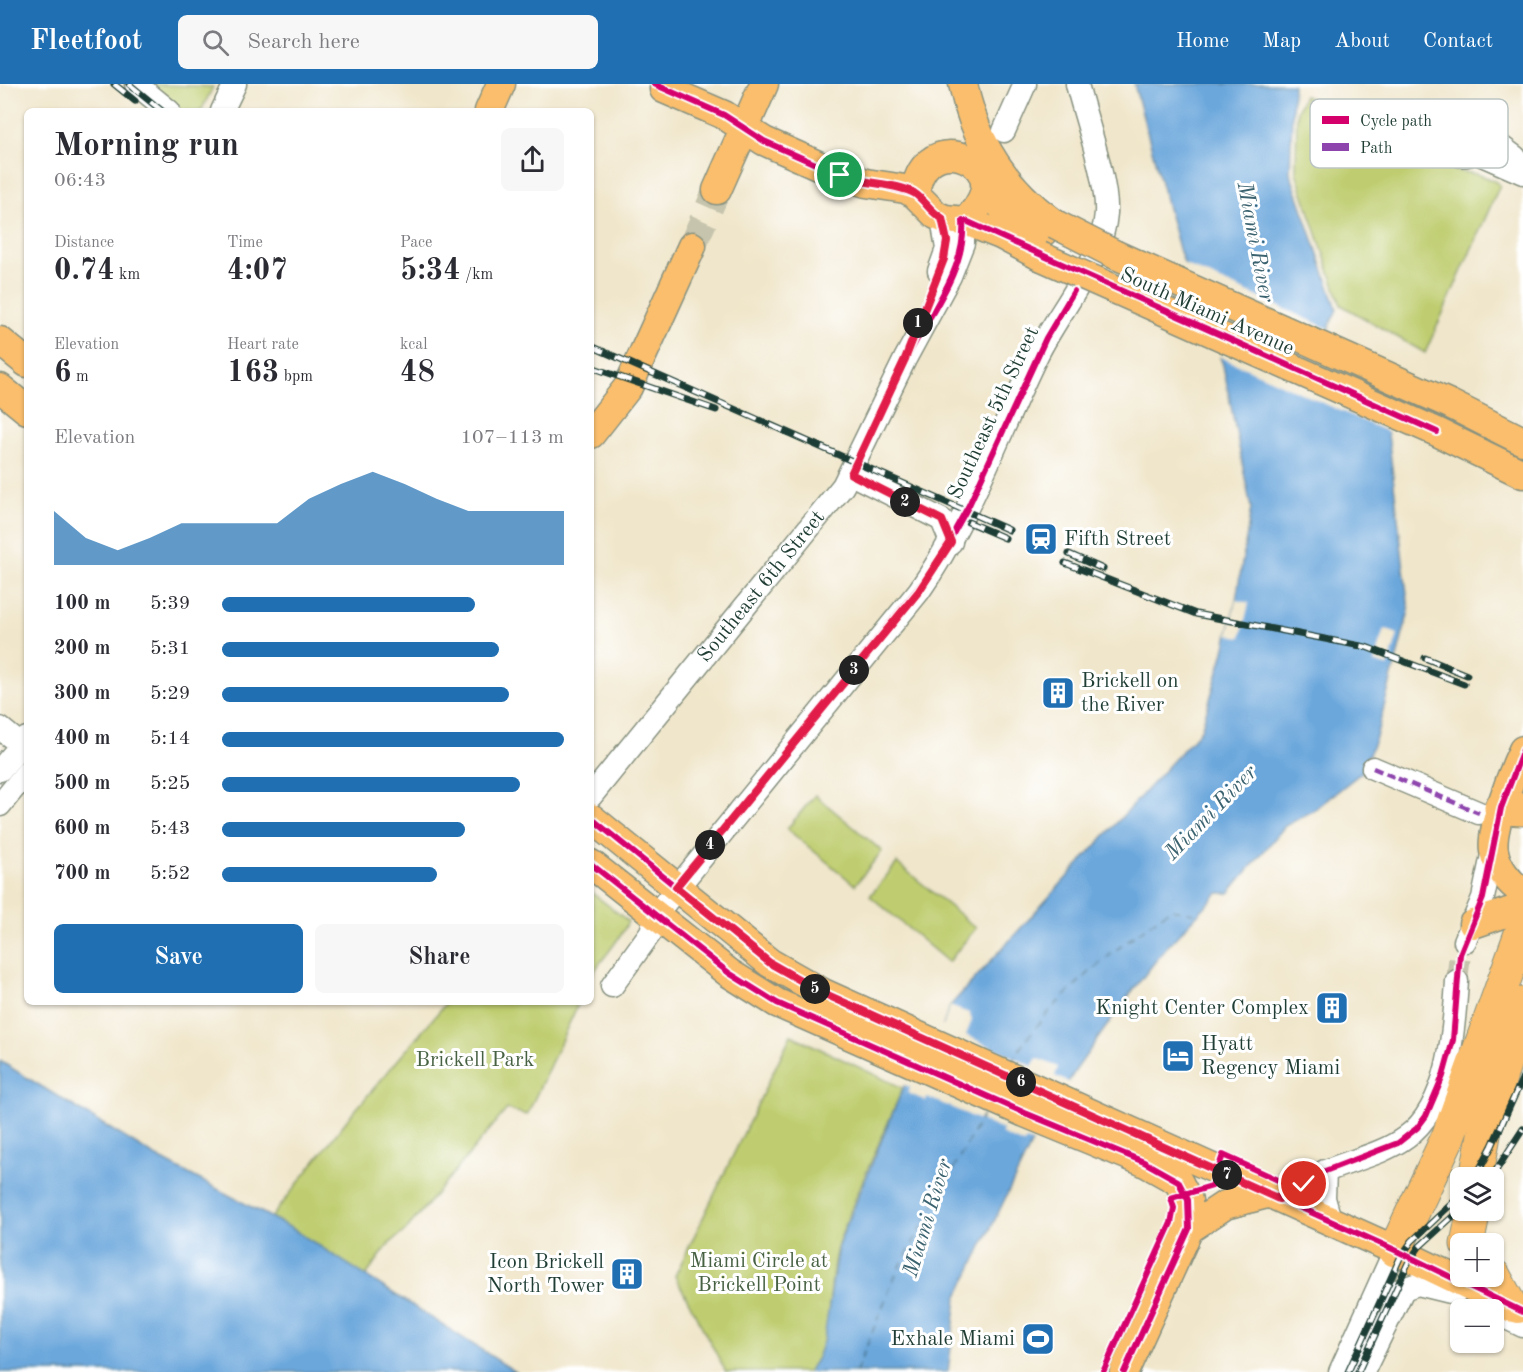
<!DOCTYPE html>
<meta charset="utf-8">
<style>
body{margin:0;font-family:"Old Standard TT",serif;background:#f7f7f7;color:#2b2b33;height:100vh;display:flex;flex-direction:column;font-size:22px;white-space:nowrap}
*{box-sizing:border-box;margin:0}
p{font-size:20px;color:#7c7c81}
.icon{flex:none;width:33px;height:33px;fill:none;stroke:currentColor;stroke-width:2;stroke-linecap:round;stroke-linejoin:round}
.map{position:relative;flex:1;overflow:hidden}
.drawer{position:absolute;left:24px;top:24px;width:570px;height:897px;display:flex;flex-direction:column;background:#fff;border-radius:9px;box-shadow:0 2px 4px #0004}
.drawer>*{flex:none}
.controls{position:absolute;left:1450px;top:1083px;display:grid;gap:12px}
.controls a{display:grid;place-items:center;width:54px;height:54px;border-radius:9px;background:#fff;box-shadow:0 2px 4px #0004;font-size:30px}
.pin{position:absolute;display:grid;place-items:center;width:51px;height:51px;color:#fff;margin:-26px;border:3px solid #fff;border-radius:50%;box-shadow:0 2px 6px #0007}
.km{position:absolute;width:30px;height:30px;margin:-15px;border-radius:50%;background:#222;color:#fff;font-size:16px;line-height:30px;text-align:center}
.round{display:grid;place-items:center;flex:none;width:63px;height:63px;border-radius:9px;background:#f7f7f7}
.head{display:flex;align-items:center;justify-content:space-between;height:102px;padding:0 30px}
h1{font-size:33px;font-weight:700;line-height:45px}
.stats{display:grid;grid-template-columns:repeat(3,1fr);gap:9px;height:102px;padding:6px 30px}
.stats div{display:grid;align-content:center}
.stats b{font-size:30px;font-weight:700}
.stats small{font-size:16px;font-weight:400}
.stats p{font-size:16px}
.chart{height:168px;padding:12px 30px}
.chart p{display:flex;justify-content:space-between}
.chart svg{width:100%;height:108px;margin-top:6px;fill:#1f6fb2;opacity:.7}
.cta{display:flex;gap:12px;margin-top:auto;padding:12px 30px}
.cta a{flex:1;height:69px;border-radius:9px;background:#1f6fb2;color:#fff;font-size:24px;font-weight:700;line-height:69px;text-align:center}
.cta a+a{background:#f7f7f7;color:#2b2b33}
ul{padding:0 30px;list-style:none;font-size:20px}
li{display:grid;grid-template-columns:96px 72px 1fr;align-items:center;height:45px}
li i{height:15px;border-radius:8px;background:#1f6fb2}
header{display:flex;align-items:center;gap:36px;box-sizing:border-box;height:84px;padding:0 30px;background:#1f6fb2;color:#fff}
header strong{font-size:28px}
nav{display:flex;gap:33px;margin-inline-start:auto;font-size:21px}
.search{width:420px;height:54px;background:#f7f7f7;display:flex;align-items:center;gap:15px;box-sizing:border-box;padding:0 21px;border-radius:9px;color:#7c7c81;font-size:22px}
.map>svg:first-child{display:block}
.green{fill:#bfcd6f;stroke:#6f8552;stroke-width:1.5}
.water{fill:#6ca7dc;stroke:#467288;stroke-width:1.5}
.pier{fill:#f0e6cb}
.lines{fill:none;stroke-linecap:round;stroke-linejoin:round}
.ferry{stroke:#3a626f;stroke-width:1.5;stroke-dasharray:8 6;stroke-linecap:butt}
.minor-tunnel{stroke:#c6c4ad;stroke-width:22;stroke-dasharray:22 11;stroke-linecap:butt}
.major-tunnel{stroke:#c6c4ad;stroke-width:28;stroke-dasharray:28 14;stroke-linecap:butt}
.minor-casing{stroke:#889280;stroke-width:25}
.major-casing{stroke:#889280;stroke-width:31}
.highway-casing{stroke:#889280;stroke-width:35}
.minor{stroke:#fff;stroke-width:22}
.major{stroke:#fabe6d;stroke-width:28}
.highway{stroke:#fabe6d;stroke-width:33}
.rail-casing{stroke:#1f3d34;stroke-width:7}
.rail{stroke:#fff;stroke-width:4.5;stroke-dasharray:14;stroke-linecap:butt}
.major-bridge-casing{stroke:#889280;stroke-width:31;stroke-linecap:butt}
.major-bridge{stroke:#fabe6d;stroke-width:28}
.quiet{stroke:#8e44ad;stroke-width:4.5;stroke-dasharray:9 4.5;stroke-linecap:butt}
.cycleway-casing{stroke:#fff;stroke-width:10}
.cycleway{stroke:#d6006c;stroke-width:6}
.route-casing{stroke:#fff;stroke-width:12}
.route{stroke:#e11d48;stroke-width:8}
.labels{text-anchor:middle;dominant-baseline:central;stroke-width:6;stroke-linejoin:round;paint-order:stroke}
.street-label{font-size:21px;fill:#1f3d34;stroke:#fff}
.poi-label{font-size:21px;fill:#1f3d34;stroke:#fff;text-anchor:start}
.park-label{font-size:21px;fill:#476143;stroke:#fff}
.water-label{font-size:22px;font-style:italic;fill:#3a626f;stroke:#fff}
.key{fill:#fff;stroke:#bcc5c2;stroke-width:1.5}
.key-label{font-size:16px;fill:#1f3d34}
</style>
<header>
<strong>Fleetfoot</strong>
<div class="search"><svg class="icon" aria-label="search" viewBox="0 0 24 24"><circle cx="10" cy="10" r="6"/><path d="M15 15l6 6"/></svg>Search here</div>
<nav><a>Home</a><a>Map</a><a>About</a><a>Contact</a></nav>
</header>
<div class="map">
<svg width="1523" height="1288" viewBox="0 0 1523 1288">
<rect width="100%" height="100%" fill="#fff"/>
<filter id="ink" filterUnits="userSpaceOnUse"><feTurbulence type="fractalNoise" baseFrequency=".0167" numOctaves="2"/><feDisplacementMap in="SourceGraphic" scale="12" xChannelSelector="R" yChannelSelector="G"/><feConvolveMatrix kernelMatrix="1 2 1 2 8 2 1 2 1" color-interpolation-filters="sRGB"/></filter>
<filter id="wash" filterUnits="userSpaceOnUse"><feTurbulence type="fractalNoise" baseFrequency=".008" numOctaves="4" result="noise"/><feDisplacementMap in="SourceGraphic" scale="24" xChannelSelector="R" yChannelSelector="G"/><feGaussianBlur stdDeviation="1.35" result="paint"/><feColorMatrix in="noise" values="0 0 0 0 0 0 0 0 0 0 0 0 0 0 0 0 0 1.4 0 .05"/><feComposite in="paint" operator="in"/></filter>
<g filter="url(#wash)">
<rect width="100%" height="100%" fill="#f0e6cb"/>
<!-- green -->
<path class="green" d="M146 0 213 3 201 27H178Z
M1304 12 1420 57C1445 103 1467 77 1500 101L1425 269 1341 221 1296 88 1297 27Z
M815 711 882 767 855 801 787 745Z
M897 779 976 844 948 878 870 812Z
M591 808 628 837C624 852 600 876 591 893Z
M447 918H579L527 1031 507 1025 405 1147 389 1160 365 1193 271 1134 347 1036Z
M791 951 903 1004C882 1054 855 1109 838 1161 825 1201 837 1253 808 1288H726L675 1192Z"/>
<!-- water -->
<path class="water" d="M1134 0H1293L1290 89 1337 225 1329 244 1387 342 1409 527 1376 653 1362 688 1314 726 1285 742 1229 809H1218L1164 866 1120 923 1075 987 1033 1057 957 1214 948 1288H808L817 1274 824 1255 838 1162 903 1004 943 942 950 922 1201 646 1223 571 1236 516 1251 424 1223 281 1180 168Z
M0 977 153 1071 293 1145 516 1288H0Z"/>
<!-- pier -->
<path class="pier" d="M1182 179 1334 247 1389 341 1390 349 1216 271Z
M1236 516 1249 519 1241 553 1228 551Z
M1384 545 1398 550 1388 583 1374 578Z
M950 922 969 929 972 936 966 951 1032 982 1037 974 1058 983 1055 992 1071 999 1036 1059 1026 1056 1024 1060 1001 1050 1003 1046 934 1016 927 1014 926 1017 908 1009 910 1003 902 1000 940 941 943 942Z"/>
<g class="lines">
<!-- ferry -->
<path class="ferry" d="M1012 978C1043 921 1118 862 1171 825L1199 830
M856 1288 895 1192 985 1027"/>
</g>
</g>
<g filter="url(#ink)">
<g class="lines">
<!-- minor-tunnel -->
<path class="minor-tunnel" d="M1457 897 1460 870 1465 857"/>
<!-- major-tunnel -->
<path class="major-tunnel" d="M692 162 717 106"/>
<defs>
<g id="minor">
<path d="M136 0 169 27"/>
<path d="M222 27 235 0"/>
<path d="M1004 47 1025 0"/>
<path d="M1523 88 1515 73 1471 40 1454 41C1435 58 1453 80 1475 68L1523 89"/>
<path d="M939 187 947 165 942 134"/>
<path d="M851 390 942 436 951 458"/>
<path d="M0 644 27 666"/>
<path d="M1373 684 1479 729"/>
<path d="M0 686 27 654"/>
<path id="s1" d="M591 712 843 402 905 275 950 192 963 159V137"/>
<path d="M0 721 27 688"/>
<path d="M1465 857 1483 814 1493 766"/>
<path d="M612 902 651 848 656 830 919 507C970 434 998 350 1037 271 1058 228 1103 177 1106 129 1108 98 1085 33 1077 0"/>
<path d="M1325 1087 1324 1114 1331 1139"/>
<path d="M1279 1115C1295 1106 1309 1094 1326 1087 1352 1076 1383 1070 1406 1053 1450 1022 1454 945 1457 897"/>
<path d="M1388 1210 1418 1200 1455 1209"/>
<path d="M1494 1228 1523 1242"/>
<path d="M1340 1288 1395 1166"/>
<path d="M1363 1288 1403 1206"/>
</g>
<path id="major" d="M963 0C975 59 1005 105 1055 140
M664 5 724 31 764 57 840 91 866 99 905 105 915 110 936 131 945 135 966 137C974 128 983 118 985 105 989 69 922 49 915 110
M489 27 501 0
M985 97 1002 123 1044 147
M717 106 764 0
M966 137 1001 151 1040 172
M1116 171 1450 320 1523 357
M1227 255 1437 348 1523 390
M0 257 27 279
M0 304 27 326
M591 350 628 303 692 162
M1523 666C1513 687 1490 745 1494 767 1497 784 1509 799 1523 808
M591 734 770 879 823 909 1395 1166 1518 1225
M591 780 729 889 777 919 1025 1029 1144 1078 1178 1097 1188 1116 1189 1145 1124 1288
M1473 840 1523 823
M1189 1145 1225 1121 1267 1110"/>
<path id="highway" d="M1501 724 1523 725
M1476 1094 1487 1035 1523 920
M1467 1160 1474 1126
M1395 1166 1448 1053 1523 844
M1494 1192 1510 1221"/>
</defs>
<!-- minor casing -->
<use href="#minor" class="minor-casing"/>
<!-- major casing -->
<use href="#major" class="major-casing"/>
<!-- highway casing -->
<use href="#highway" class="highway-casing"/>
<!-- minor -->
<use href="#minor" class="minor"/>
<!-- major -->
<use href="#major" class="major"/>
<!-- highway -->
<use href="#highway" class="highway"/>
<defs>
<path id="rail" d="M114 0 135 17
M129 0 162 27
M591 262 1009 446
M591 283 716 326
M968 438 1005 454
M1069 470 1103 485
M1065 479 1196 530 1366 563 1464 600
M1425 574 1467 591
M1475 1094 1492 1062 1523 993
M1491 1094 1523 1045
M1348 1288 1400 1174 1412 1157 1461 1111
M1358 1288 1408 1179 1419 1163 1461 1125"/>
</defs>
<!-- rail casing -->
<use href="#rail" class="rail-casing"/>
<!-- rail -->
<use href="#rail" class="rail"/>
<defs>
<path id="major-bridge" d="M1055 140 1116 171
M1040 172 1227 255"/>
</defs>
<!-- major-bridge casing -->
<use href="#major-bridge" class="major-bridge-casing"/>
<!-- major-bridge -->
<use href="#major-bridge" class="major-bridge"/>
<!-- quiet -->
<path class="quiet" d="M1373 684 1479 729"/>
<defs>
<path id="cycleway" d="M654 0 724 31 764 57 840 91 915 110
M966 137 1437 348
M851 390C869 352 886 314 905 277 926 234 967 187 963 137
M591 734 770 879 823 909 1395 1166 1523 1228
M591 780 729 889 777 919 1025 1029 1144 1078 1178 1097 1188 1116 1189 1145 1124 1288
M676 803 933 486 969 421 1046 254 1074 207
M1103 1288 1171 1139 1174 1124 1171 1114 1212 1102 1223 1071 1298 1105 1325 1087 1398 1059 1417 1044 1426 1032 1443 992 1453 956 1460 870 1483 814 1501 724 1523 666"/>
</defs>
<!-- cycleway casing -->
<use href="#cycleway" class="cycleway-casing"/>
<!-- cycleway -->
<use href="#cycleway" class="cycleway"/>
</g>
</g>
<g class="lines" filter="url(#ink)">
<defs>
<path id="route" d="M840 91C861 100 897 99 914 109 925 116 930 128 942 134L947 157 944 175 905 275 851 390 942 436 951 458 919 507 676 803 770 879 823 909 1279 1115 1304 1100"/>
</defs>
<!-- route casing -->
<use href="#route" class="route-casing"/>
<!-- route -->
<use href="#route" class="route"/>
</g>
<!-- icons -->
<defs>
<symbol id="station-square" viewBox="-11 -11 22 22"><rect x="-9" y="-9" width="18" height="18" rx="4" fill="#1f6fb2" stroke="#fff"/><path d="M-3-6H3Q5-6 5-4V2Q5 4 3 4L4.5 6H3L1.5 4h-3L-3 6H-4.5L-3 4Q-5 4-5 2V-4Q-5-6-3-6ZM-3.5-4v3h7v-3ZM-3.5 1v1.5H-2V1ZM2 1v1.5H3.5V1Z" fill="#fff"/></symbol>
<symbol id="building-square" viewBox="-11 -11 22 22"><rect x="-9" y="-9" width="18" height="18" rx="4" fill="#1f6fb2" stroke="#fff"/><path d="M-4-6H4V6H1V3H-1V6H-4ZM-2.5-4.3h1.7v1.8h-1.7ZM.8-4.3h1.7v1.8H.8ZM-2.5-1h1.7V.8h-1.7ZM.8-1h1.7V.8H.8Z" fill="#fff"/></symbol>
<symbol id="hotel-square" viewBox="-11 -11 22 22"><rect x="-9" y="-9" width="18" height="18" rx="4" fill="#1f6fb2" stroke="#fff"/><path d="M-6-4.5h1.5V1H6V5H4.5V3h-9V5H-6ZM-4 0a1.8 1.8 0 1 1 3.6 0ZM.5 0V-2.5h3Q6-2.5 6 0Z" fill="#fff"/></symbol>
<symbol id="stadium-square" viewBox="-11 -11 22 22"><rect x="-9" y="-9" width="18" height="18" rx="4" fill="#1f6fb2" stroke="#fff"/><path d="M0-5a6.5 5 0 1 0 0 10a6.5 5 0 1 0 0-10ZM-3.5-1.8h7v3.6h-7Z" fill="#fff"/></symbol>
</defs>
<g fill-rule="evenodd">
<use href="#station-square" x="1022" y="436" width="38" height="38"/>
<use href="#building-square" x="1039" y="590" width="38" height="38"/>
<use href="#building-square" x="1313" y="905" width="38" height="38"/>
<use href="#hotel-square" x="1159" y="953" width="38" height="38"/>
<use href="#building-square" x="608" y="1171" width="38" height="38"/>
<use href="#stadium-square" x="1019" y="1236" width="38" height="38"/>
</g>
<g class="labels">
<!-- street labels -->
<g class="street-label">
<text transform="translate(1207 228) rotate(24)">South Miami Avenue</text>
<text transform="translate(994 329) rotate(-65)">Southeast 5th Street</text>
<text stroke="none"><textPath href="#s1" startOffset="270">Southeast 6th Street</textPath></text>
</g>
<!-- poi labels -->
<g class="poi-label">
<text x="1064" y="455">Fifth Street</text>
<text x="1081" y="597">Brickell on<tspan x="1081" dy="24">the River</tspan></text>
<text x="1309" y="924" text-anchor="end">Knight Center Complex</text>
<text x="1201" y="960">Hyatt<tspan x="1201" dy="24">Regency Miami</tspan></text>
<text x="604" y="1178" text-anchor="end">Icon Brickell<tspan x="604" dy="24">North Tower</tspan></text>
<text x="1015" y="1255" text-anchor="end">Exhale Miami</text>
</g>
<!-- park labels -->
<g class="park-label">
<text x="475" y="976">Brickell Park</text>
<text x="759" y="1177">Miami Circle at<tspan x="759" dy="24">Brickell Point</tspan></text>
</g>
<!-- water labels -->
<g class="water-label">
<text transform="translate(1255 158) rotate(79)">Miami River</text>
<text transform="translate(1211 729) rotate(-46)">Miami River</text>
<text transform="translate(928 1134) rotate(-73)">Miami River</text>
</g>
</g>
<!-- legend -->
<rect x="1310" y="15" width="198" height="69" rx="9" class="key"/>
<rect x="1322" y="32" width="27" height="8" fill="#d6006c"/>
<rect x="1322" y="59" width="27" height="8" fill="#8e44ad"/>
<g class="key-label">
<text x="1360" y="42">Cycle path</text>
<text x="1360" y="69">Path</text>
</g>
</svg>
<div class="controls">
<a><svg class="icon" aria-label="layers" viewBox="0 0 24 24"><path d="M12 4l9 5-9 5-9-5zM3 14l9 5 9-5"/></svg></a>
<a>+</a>
<a>−</a>
</div>
<div class="pin" style="left:840px;top:91px;background:#1e9e55"><svg class="icon" aria-label="arrive" viewBox="0 0 24 24"><path d="M6 21V4h12l-3 4 3 4H6"/></svg></div>
<div class="pin" style="left:1304px;top:1100px;background:#d93025"><svg class="icon" aria-label="check" viewBox="0 0 24 24"><path d="M5 12l5 5 9-10"/></svg></div>
<b class="km" style="left:918px;top:239px">1</b>
<b class="km" style="left:905px;top:418px">2</b>
<b class="km" style="left:854px;top:586px">3</b>
<b class="km" style="left:710px;top:761px">4</b>
<b class="km" style="left:815px;top:905px">5</b>
<b class="km" style="left:1021px;top:998px">6</b>
<b class="km" style="left:1227px;top:1091px">7</b>
<section class="drawer">
<div class="head"><div><h1>Morning run</h1><p>06:43</p></div><a class="round"><svg class="icon" aria-label="share" viewBox="0 0 24 24"><path d="M12 15V3M7 8l5-5 5 5M5 13v7h14v-7"/></svg></a></div>
<div class="stats">
<div><p>Distance</p><b>0.74<small> km</small></b></div>
<div><p>Time</p><b>4:07</b></div>
<div><p>Pace</p><b>5:34<small> /km</small></b></div>
</div>
<div class="stats">
<div><p>Elevation</p><b>6<small> m</small></b></div>
<div><p>Heart rate</p><b>163<small> bpm</small></b></div>
<div><p>kcal</p><b>48</b></div>
</div>
<div class="chart"><p><span>Elevation</span>107–113 m</p>
<svg viewBox="0 0 160 44" preserveAspectRatio="none"><path d="M0 44V22L10 33L20 38L30 33L40 27L50 27L60 27L70 27L80 17L90 11L100 6L110 11L120 17L130 22L140 22L150 22L160 22V44z"/></svg>
</div>
<ul>
<li><b>100 m</b>5:39<i style="width:74%"></i></li>
<li><b>200 m</b>5:31<i style="width:81%"></i></li>
<li><b>300 m</b>5:29<i style="width:84%"></i></li>
<li><b>400 m</b>5:14<i style="width:100%"></i></li>
<li><b>500 m</b>5:25<i style="width:87%"></i></li>
<li><b>600 m</b>5:43<i style="width:71%"></i></li>
<li><b>700 m</b>5:52<i style="width:63%"></i></li>
</ul>
<div class="cta"><a>Save</a><a>Share</a></div>
</section>
</div>
